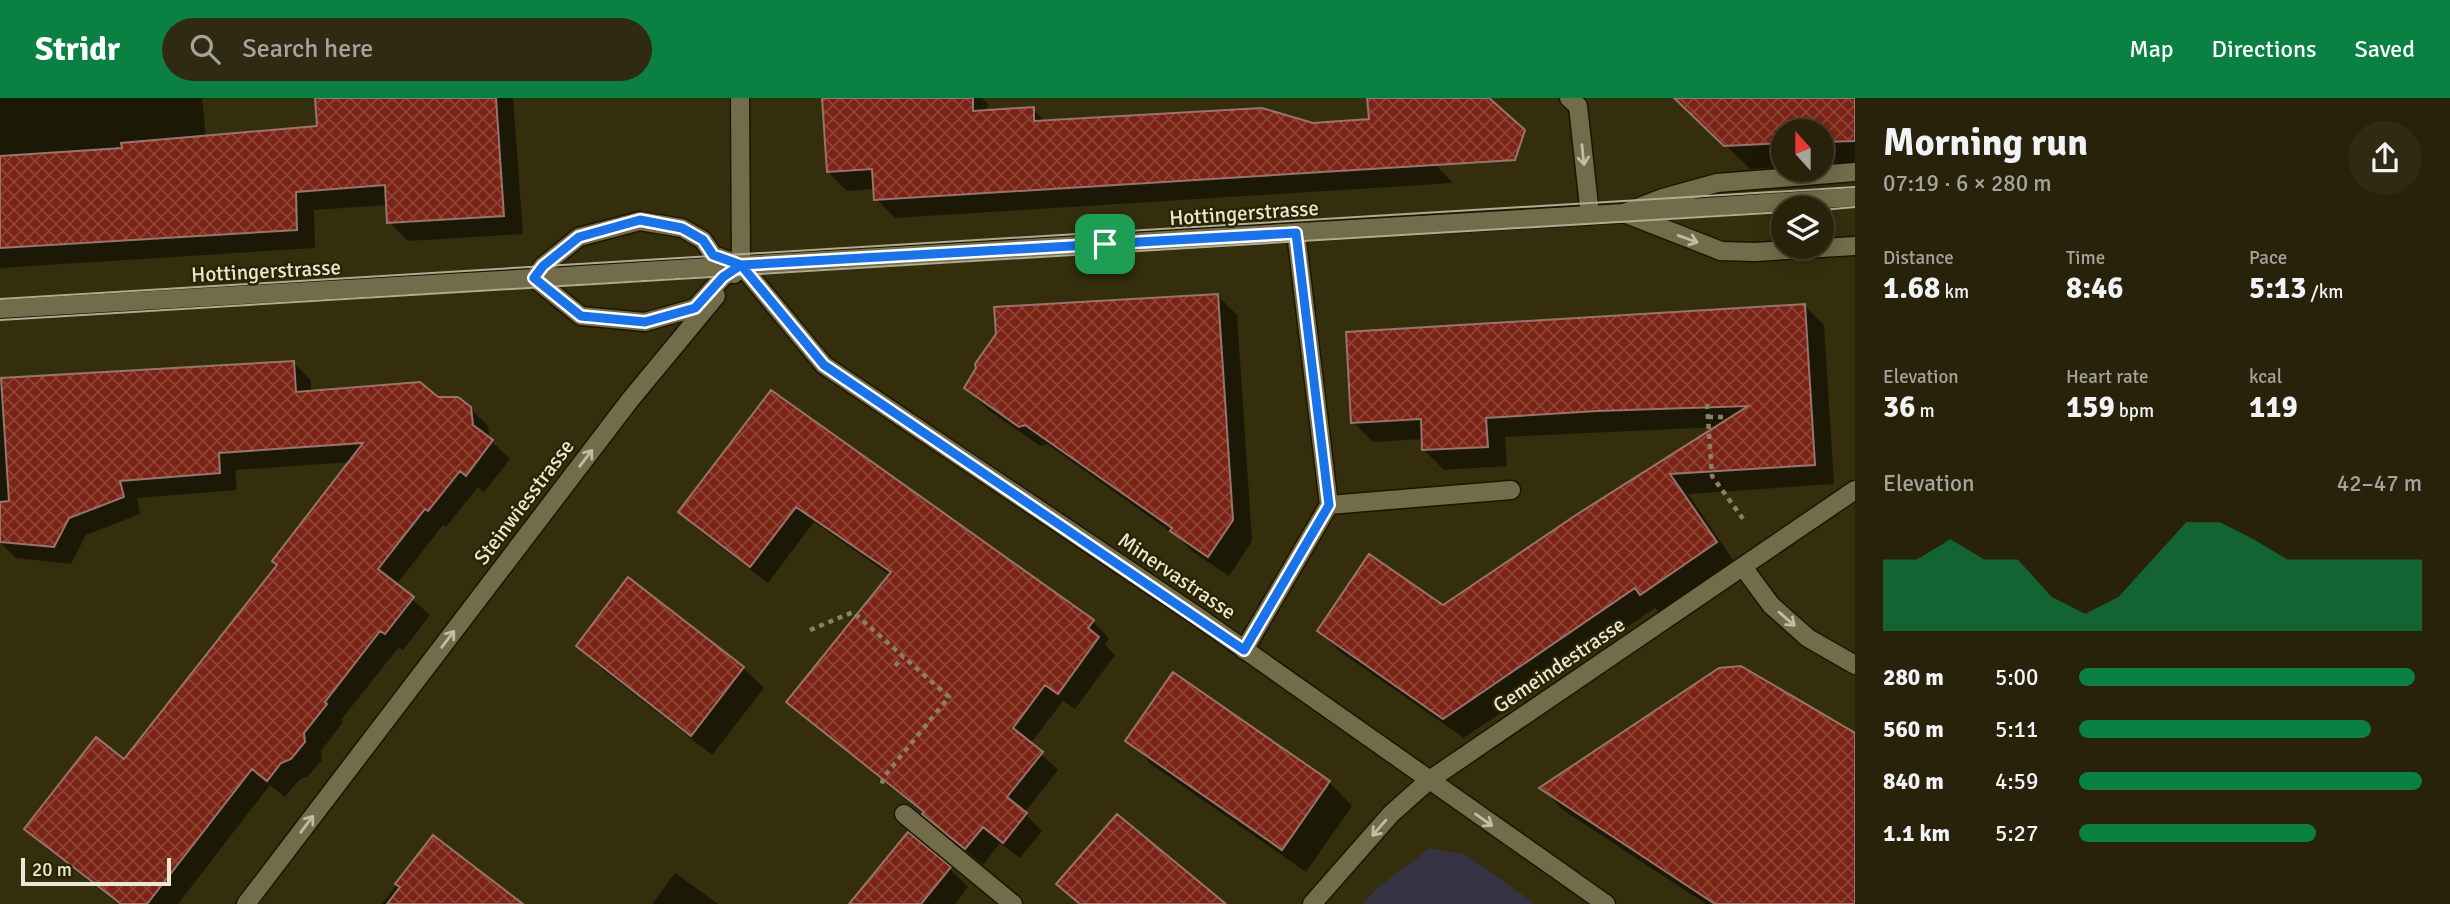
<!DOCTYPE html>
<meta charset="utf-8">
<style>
body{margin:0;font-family:Signika,sans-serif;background:#302a13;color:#f1f3f6;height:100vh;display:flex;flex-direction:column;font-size:26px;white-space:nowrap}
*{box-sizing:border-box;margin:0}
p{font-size:23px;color:#a5a49c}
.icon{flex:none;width:38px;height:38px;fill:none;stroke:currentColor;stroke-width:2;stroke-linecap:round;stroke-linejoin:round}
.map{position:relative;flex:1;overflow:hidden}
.side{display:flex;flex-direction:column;background:#28220a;width:595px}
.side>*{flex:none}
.needle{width:46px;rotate:339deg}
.buttons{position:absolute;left:1771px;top:21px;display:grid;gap:14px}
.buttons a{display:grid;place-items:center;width:63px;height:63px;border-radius:50%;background:#28220a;box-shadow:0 4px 18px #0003,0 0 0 2px #443f2b;font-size:35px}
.scale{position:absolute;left:21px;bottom:18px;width:150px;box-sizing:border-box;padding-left:7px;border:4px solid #ebe7d5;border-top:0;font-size:19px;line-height:24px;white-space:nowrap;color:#ebe7d5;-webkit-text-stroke:5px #2b2403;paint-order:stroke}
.pin{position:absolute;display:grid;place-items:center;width:60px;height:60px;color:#fff;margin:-30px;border-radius:14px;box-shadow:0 4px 10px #0006}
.round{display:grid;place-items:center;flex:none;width:74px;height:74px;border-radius:37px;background:#302a13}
.overview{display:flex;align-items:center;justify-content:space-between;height:119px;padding:0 28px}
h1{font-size:38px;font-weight:700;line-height:52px}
.figures{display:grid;grid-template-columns:repeat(3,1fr);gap:10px;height:119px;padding:7px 28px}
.figures div{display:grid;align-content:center}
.figures b{font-size:30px;font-weight:700}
.figures small{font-size:19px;font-weight:400}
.figures p{font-size:19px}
.chart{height:196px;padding:14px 28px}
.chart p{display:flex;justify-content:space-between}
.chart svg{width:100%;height:126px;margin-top:7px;fill:#0b8043;opacity:.7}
ul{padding:0 28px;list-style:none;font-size:23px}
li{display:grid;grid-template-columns:112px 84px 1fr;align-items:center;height:52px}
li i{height:18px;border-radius:9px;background:#0b8043}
header{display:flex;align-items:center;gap:42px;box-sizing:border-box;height:98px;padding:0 35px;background:#0b8043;color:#fff}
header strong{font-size:33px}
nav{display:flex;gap:38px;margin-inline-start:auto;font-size:24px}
.search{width:490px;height:63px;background:#302a13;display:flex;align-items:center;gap:18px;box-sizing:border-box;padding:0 24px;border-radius:38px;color:#a5a49c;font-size:26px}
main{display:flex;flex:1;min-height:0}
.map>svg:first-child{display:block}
.education{fill:#363344}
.shadow{fill:#0007}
.building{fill:url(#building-cross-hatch);stroke:#99736c;stroke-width:2}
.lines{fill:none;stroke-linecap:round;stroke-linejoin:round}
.service-casing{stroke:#1c1601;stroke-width:21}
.minor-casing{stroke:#1c1601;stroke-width:21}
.secondary-casing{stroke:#1c1601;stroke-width:21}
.path{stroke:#878267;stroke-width:4.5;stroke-dasharray:5 5;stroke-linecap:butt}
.service{stroke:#736c4a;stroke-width:18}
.minor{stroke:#736c4a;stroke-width:18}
.secondary{stroke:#736c4a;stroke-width:18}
.tram{stroke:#b0ab94;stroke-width:2}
.oneway{stroke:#c1bca4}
.route-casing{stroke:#fff;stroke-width:14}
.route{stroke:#1a73e8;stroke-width:9}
.labels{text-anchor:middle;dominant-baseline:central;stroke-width:5;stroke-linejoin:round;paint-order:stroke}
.street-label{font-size:21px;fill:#ebe7d5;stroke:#2b2403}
</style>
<header>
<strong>Stridr</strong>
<div class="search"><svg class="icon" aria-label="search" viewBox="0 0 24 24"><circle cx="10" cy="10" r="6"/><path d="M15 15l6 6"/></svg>Search here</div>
<nav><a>Map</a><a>Directions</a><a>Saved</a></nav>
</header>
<main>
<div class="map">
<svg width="1855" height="806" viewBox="0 0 1855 806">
<defs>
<pattern id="building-cross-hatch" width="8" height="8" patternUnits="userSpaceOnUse" patternTransform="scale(1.75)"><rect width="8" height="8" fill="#7b2416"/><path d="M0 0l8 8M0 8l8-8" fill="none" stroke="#8e4437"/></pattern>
</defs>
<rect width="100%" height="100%" fill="#352e0d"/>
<!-- education -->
<path class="education" d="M1430 750 1466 757 1535 806H1363L1377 790Z"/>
<!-- shadow -->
<path class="shadow" d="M0 0H202L206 39 319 30 317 0H513L523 136 408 143 389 124 388 107 314 112 315 150 0 170Z
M824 0H982L989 7 983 14 1033 11 1046 24 1434 65 1453 85 895 120 876 101 875 91 847 93 828 74Z
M1677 0H1855V67L1822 68V33H1783V69L1750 71Z
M1217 197 1237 217 1252 443 1229 478 1192 453 1178 439 1047 346 1040 348 986 310 966 290Z
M1804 207 1824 227 1834 386 1688 396 1735 465 1661 515 1655 510 1464 640 1339 553 1319 533 1443 509 1718 329 1505 339 1507 368 1444 372 1424 352V341L1373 344 1353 324Z
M293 264 311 282V295L438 301 470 310 488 328 490 342 510 361 484 394 478 389 446 429 443 427 396 487 430 517 403 552 399 549 341 622 343 624 321 653 322 662 308 678 299 682 285 699 270 687 178 806H118L43 748 26 731 124 663 279 467 351 364 235 372 237 392 137 400 140 416 86 437 71 466 16 460 0 444V281Z
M771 294 1092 523 1109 540 1105 547 1115 557 1075 611 1063 603 1030 646 1058 672 1024 715 1042 733 1020 760 1000 745 983 767 926 718 806 621 789 604 891 478 814 424 768 485 697 431 680 414Z
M578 548 743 570 764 590 712 657 598 568Z
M1855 638V806H1706L1563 712 1542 690Z
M1128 642 1329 684 1352 708 1306 774 1151 666Z
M433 739 521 806H382Z
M949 770 968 789 955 806H851Z
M675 775 718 806H652Z"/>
<!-- building -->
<path class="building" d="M315 0H496L504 118 387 125 385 87 296 94 297 132 0 150V58L122 50 121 45 317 28Z
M822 0H973V13L1034 9V23L1262 10 1313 25 1369 21 1367 0H1489L1525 32 1515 62 874 102 872 71 827 74Z
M1674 0H1855V43L1822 44V33H1783V45L1724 48Z
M1218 196 1233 422 1208 459 1170 433 1172 430 1025 327 1019 329 964 290 976 270 975 266 996 236 994 209Z
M1805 206 1815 367 1670 376 1717 444 1640 497 1635 490 1443 621 1317 533 1369 456 1443 507 1576 417 1748 308 1597 313 1486 320 1488 349 1422 352 1421 321 1351 325 1346 234Z
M294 263 296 294 420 284 438 299H458L471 309 473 327 493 342 466 378 460 373 428 413 425 411 378 471 414 499 385 536 380 533 325 604 327 606 304 635 305 644 291 661 281 665 267 683 252 671 147 806H121L24 731 96 639 124 661 277 467 272 463 363 345 219 355 220 375 120 383 124 399 69 420 54 449 0 444V404L9 403 1 280Z
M771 292 1094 522 1088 530 1099 539 1058 596 1045 587 1013 630 1043 654 1007 699 1027 715 1003 745 983 729 965 751 922 716 924 714 786 604 891 474 796 409 750 469 678 414Z
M628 479 744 569 691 638 576 548Z
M1741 568 1855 635V806H1715L1539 690 1719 570Z
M1173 574 1330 683 1282 752 1125 643Z
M1117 716 1226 806H1080L1056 786Z
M908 734 951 769 921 806H849Z
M433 737 523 806H387L400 789 395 786Z"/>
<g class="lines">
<defs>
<path id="service" d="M1631 114 1855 99
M534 180 741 167
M1329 407 1511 392
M1244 552 1329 407 1296 135
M904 716 1013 806"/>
<path id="minor" d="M1569 0 1578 8 1590 117
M741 167 824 267 1197 518 1606 806
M734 176 741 167 740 0
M1743 469 1771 507 1808 540 1855 567
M246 806 630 302 716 198
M1312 806 1391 716 1428 683 1855 392"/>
<path id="secondary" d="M1624 115 1721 153 1754 154 1855 148
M534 180 543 168 579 139 640 123 682 130 703 142 713 157 741 167 1624 115 1663 100 1717 85 1855 74
M0 211 534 180 581 218 645 224 695 210 723 179 741 167"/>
</defs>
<!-- service casing -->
<use href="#service" class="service-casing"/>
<!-- minor casing -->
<use href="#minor" class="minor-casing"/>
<!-- secondary casing -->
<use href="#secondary" class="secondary-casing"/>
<!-- path -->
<path class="path" d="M1707 306 1712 378 1746 425
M1708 319H1728
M810 532 853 514 949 599 883 680 882 687
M895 568 903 559"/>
<!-- service -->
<use href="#service" class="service"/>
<!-- minor -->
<use href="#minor" class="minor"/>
<!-- secondary -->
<use href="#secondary" class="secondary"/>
<!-- tram -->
<path class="tram" d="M1822 112 1855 109
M0 201 1855 89
M0 222 1783 114"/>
</g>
<!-- one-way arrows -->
<defs><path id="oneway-shaft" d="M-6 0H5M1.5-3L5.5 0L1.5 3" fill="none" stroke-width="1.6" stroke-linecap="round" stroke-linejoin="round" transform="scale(1.75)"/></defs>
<g class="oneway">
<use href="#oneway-shaft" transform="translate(1583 57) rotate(84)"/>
<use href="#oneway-shaft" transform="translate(1688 141) rotate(20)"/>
<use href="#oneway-shaft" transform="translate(586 360) rotate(-53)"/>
<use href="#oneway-shaft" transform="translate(1787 521) rotate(41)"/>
<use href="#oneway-shaft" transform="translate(448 541) rotate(-53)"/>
<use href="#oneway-shaft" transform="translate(1484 722) rotate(35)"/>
<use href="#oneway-shaft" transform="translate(307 726) rotate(-53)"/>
<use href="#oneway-shaft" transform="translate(1379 730) rotate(131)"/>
</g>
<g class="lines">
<defs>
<path id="route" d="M1105 146 741 167 713 157 703 142 682 130 640 122 579 139 543 168 534 180 581 218 645 224 695 210 723 179 741 167 824 267 1244 552 1329 407 1296 135 1105 146"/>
</defs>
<!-- route casing -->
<use href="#route" class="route-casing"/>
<!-- route -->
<use href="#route" class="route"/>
</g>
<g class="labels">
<!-- street labels -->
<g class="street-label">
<text transform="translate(1244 115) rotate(-4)">Hottingerstrasse</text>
<text transform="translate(266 173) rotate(-3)">Hottingerstrasse</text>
<text transform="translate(524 404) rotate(-53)">Steinwiesstrasse</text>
<text transform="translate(1177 478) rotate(34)">Minervastrasse</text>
<text transform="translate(1559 567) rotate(-34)">Gemeindestrasse</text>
</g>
</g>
</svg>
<div class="buttons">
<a><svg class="needle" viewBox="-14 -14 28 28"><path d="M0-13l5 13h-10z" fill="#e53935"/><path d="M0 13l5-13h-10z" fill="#a5a49c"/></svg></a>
<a><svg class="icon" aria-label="layers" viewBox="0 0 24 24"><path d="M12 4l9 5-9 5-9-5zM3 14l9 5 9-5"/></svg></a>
</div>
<div class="scale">20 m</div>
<div class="pin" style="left:1105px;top:146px;background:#1e9e55"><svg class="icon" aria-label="arrive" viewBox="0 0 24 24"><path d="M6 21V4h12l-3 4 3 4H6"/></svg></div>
</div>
<section class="side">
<div class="overview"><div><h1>Morning run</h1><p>07:19 · 6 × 280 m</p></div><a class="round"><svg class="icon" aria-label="share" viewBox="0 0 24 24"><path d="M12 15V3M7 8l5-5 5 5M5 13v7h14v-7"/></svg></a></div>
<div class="figures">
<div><p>Distance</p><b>1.68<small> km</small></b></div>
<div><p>Time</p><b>8:46</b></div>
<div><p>Pace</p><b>5:13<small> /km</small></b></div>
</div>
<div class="figures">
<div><p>Elevation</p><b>36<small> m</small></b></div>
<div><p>Heart rate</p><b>159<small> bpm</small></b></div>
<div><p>kcal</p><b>119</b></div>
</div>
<div class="chart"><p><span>Elevation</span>42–47 m</p>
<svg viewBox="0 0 160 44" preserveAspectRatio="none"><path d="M0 44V19L10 19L20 12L30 19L40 19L50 32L60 38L70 32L80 19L90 6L100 6L110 12L120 19L130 19L140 19L150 19L160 19V44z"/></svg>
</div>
<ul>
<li><b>280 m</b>5:00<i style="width:98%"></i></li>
<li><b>560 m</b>5:11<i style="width:85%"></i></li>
<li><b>840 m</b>4:59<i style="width:100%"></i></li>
<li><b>1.1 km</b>5:27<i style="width:69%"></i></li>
</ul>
</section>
</main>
